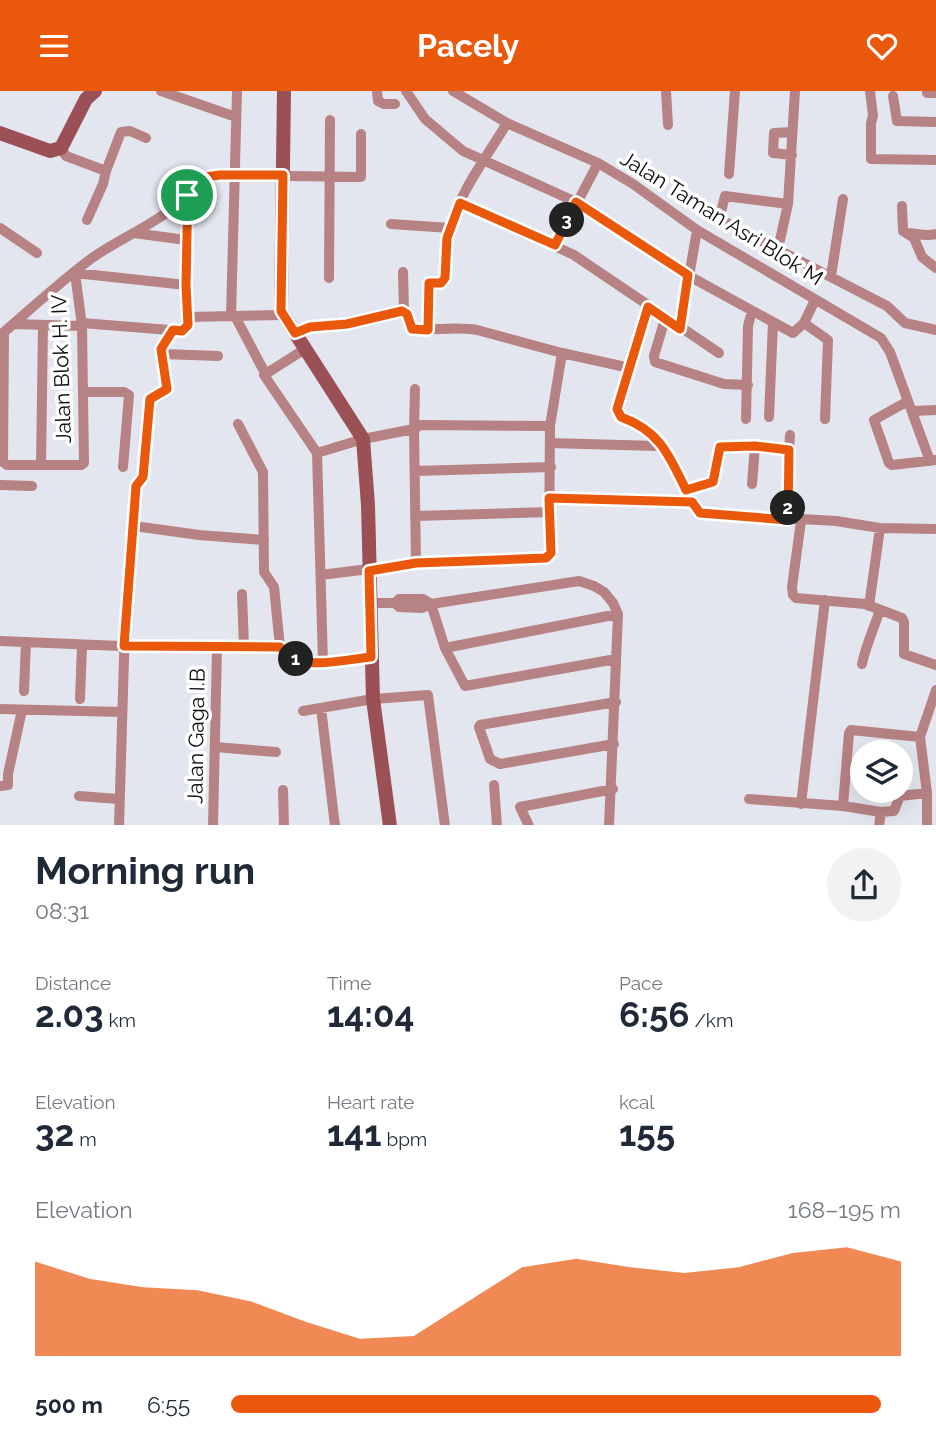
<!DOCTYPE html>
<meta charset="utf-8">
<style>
body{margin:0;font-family:Raleway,sans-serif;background:#f2f2f3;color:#1f2937;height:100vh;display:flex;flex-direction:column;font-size:26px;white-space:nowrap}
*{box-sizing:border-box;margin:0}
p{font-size:23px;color:#747a83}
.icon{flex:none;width:38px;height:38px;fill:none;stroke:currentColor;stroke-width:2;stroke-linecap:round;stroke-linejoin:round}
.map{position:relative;height:734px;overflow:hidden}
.side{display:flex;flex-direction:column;background:#fff;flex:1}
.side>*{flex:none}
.controls{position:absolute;left:850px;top:649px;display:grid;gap:14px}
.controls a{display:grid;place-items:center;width:63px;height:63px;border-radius:50%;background:#fff;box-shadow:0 7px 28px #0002;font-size:35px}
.pin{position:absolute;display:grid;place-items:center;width:60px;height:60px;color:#fff;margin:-30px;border:4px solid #fff;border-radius:50%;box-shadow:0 2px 7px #0007}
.km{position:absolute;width:35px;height:35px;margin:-18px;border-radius:50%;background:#222;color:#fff;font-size:19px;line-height:35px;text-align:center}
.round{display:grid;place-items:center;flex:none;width:74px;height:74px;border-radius:37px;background:#f2f2f3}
.overview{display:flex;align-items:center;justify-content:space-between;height:119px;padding:0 35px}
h1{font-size:38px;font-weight:700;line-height:52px}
.metrics{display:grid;grid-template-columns:repeat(3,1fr);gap:10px;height:119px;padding:7px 35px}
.metrics div{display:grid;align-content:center}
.metrics b{font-size:35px;font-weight:700}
.metrics small{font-size:19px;font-weight:400}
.metrics p{font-size:19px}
.chart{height:196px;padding:14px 35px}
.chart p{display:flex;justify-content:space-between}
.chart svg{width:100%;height:126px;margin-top:7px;fill:#ea580c;opacity:.7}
ul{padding:0 35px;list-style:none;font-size:23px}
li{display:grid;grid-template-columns:112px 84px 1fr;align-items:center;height:52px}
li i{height:18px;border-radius:9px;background:#ea580c}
header{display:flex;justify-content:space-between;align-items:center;height:91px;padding:0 35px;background:#ea580c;color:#fff;font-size:32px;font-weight:700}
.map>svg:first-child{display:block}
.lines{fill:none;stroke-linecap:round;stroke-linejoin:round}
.street{stroke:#b78283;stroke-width:10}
.secondary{stroke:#9a5054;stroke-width:14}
.route-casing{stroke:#fff;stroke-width:14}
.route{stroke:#ea580c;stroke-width:9}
.labels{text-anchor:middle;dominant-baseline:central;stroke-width:7;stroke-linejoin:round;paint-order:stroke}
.street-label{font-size:21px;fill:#0c0d10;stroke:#fff}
</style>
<header><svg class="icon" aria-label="menu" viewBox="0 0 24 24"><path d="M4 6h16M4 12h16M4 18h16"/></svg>Pacely<svg class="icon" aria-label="heart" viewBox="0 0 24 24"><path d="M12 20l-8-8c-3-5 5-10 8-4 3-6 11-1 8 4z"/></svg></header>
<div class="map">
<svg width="936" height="735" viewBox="0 0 936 735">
<rect width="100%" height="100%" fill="#e3e6ee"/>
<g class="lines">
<!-- street -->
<path class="street" d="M161 0 236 26
M377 0 378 10 384 13H395
M406 0 425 28 463 60 576 111 680 180 793 242 804 232 815 209
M453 0 507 32 598 72 633 93 697 139 881 247 890 261 930 370
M666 0 668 34
M870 0 873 25 871 32V68L936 69
M927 2H936
M893 5 897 30 936 31
M61 57 66 65 106 80 103 93 87 129
M792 64 773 62 774 42 792 41
M106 80 121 41 130 40 146 47
M729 83 735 0
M461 112 574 164 719 262
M788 113 725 105 720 125 722 129 740 139 887 215 905 232 936 239
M902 115 903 140 914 147 922 166 936 177
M391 133 450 137
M0 137 37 162
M134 142 186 149
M906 142C916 142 926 146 936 143
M555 154 598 72
M778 158 788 113 795 0
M403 181 404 220
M831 185 843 108
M329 187 330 29
M186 194 75 182 82 235 84 372 81 374H7L3 371 4 241C33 216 61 190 92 167 123 145 160 132 187 104
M648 216 618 322C624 331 641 333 650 341 670 357 681 389 692 411
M231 225 237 0
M237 225V229L265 282
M188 226C185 203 182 105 190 88L220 84 361 86V43
M665 228 654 265 655 271 724 293 748 294
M82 232 182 240 188 234V226L283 224
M804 232 828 249 825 328
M13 233 82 235
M680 238 697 139
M172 239 162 256 163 263 218 265
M427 239 429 193 441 192 445 187C446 173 444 156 448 143 458 103 486 67 507 32
M295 242 310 236 347 233 402 220 407 223 412 238C434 240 455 235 477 239L562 262 630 277
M305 258 264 284 317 362
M415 298 414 338 416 472
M83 301H124L129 304 123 376
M908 310 874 329 889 372 892 374 936 369
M912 320 936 319
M769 326 773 232
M746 328 748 235 752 220
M238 333 263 381 264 481 274 496 280 556
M550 352 657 355
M789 359 790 344
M317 362 363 348 414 338 421 334 550 335
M317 362 323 571
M41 374 43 234
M415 380 551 376
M752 393 755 355
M0 394 32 395
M686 399 713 391 720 356 755 355 789 359 788 429
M549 407 692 411 700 422 836 430 880 437 936 438
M415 425 550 421
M801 430 792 496 793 504 796 507 865 513 902 527 904 531V563L936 574
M134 435 199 444 264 449
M321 484 416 472 546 467 549 465 550 335 562 262
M242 503 244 556
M370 512H395L399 508H423L431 513 445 557 465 595 616 568
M395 512 399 516 422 517 431 513 579 490 594 495 604 501 613 512 618 523 609 735
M869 515 880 437
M0 550 145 556H280L297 569 302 570 323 571 371 566
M445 557 618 523
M862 573C866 554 874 537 880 519
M24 600 26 551
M80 608 82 555
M321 617 335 735
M0 618 122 621
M303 620 373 608 428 604 445 735
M614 653 500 673 490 668 479 636 480 634 616 611
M215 656 276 661
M494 694 497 735
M0 695 8 694V683L22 619
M283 699 284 735
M79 705 118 708
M749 708 843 715 881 721 894 720 900 705 927 702
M801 713 825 509
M843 715 849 642 851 639 920 646
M119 735 125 534 136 395 143 386 150 308 167 298 163 263
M213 735 217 557
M529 735 520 716 613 698
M879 735 881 721
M927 735V702L920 646 936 599"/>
<!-- secondary -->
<path class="secondary" d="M284 0 281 220 363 348 368 414 373 608 390 735
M0 42 50 60 61 57 86 8 95 0"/>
</g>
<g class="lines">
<defs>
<path id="route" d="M220 84H283L281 220 295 242 310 236 347 233 402 220 407 223 412 238 428 239 429 192H441L445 187 447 147 460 112 555 154 576 111 688 184 680 238 648 216 617 318 621 326C660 340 669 364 686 399L713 391 720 356 755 355 789 359 788 429 700 422 692 411 549 407 551 462 546 467 416 472 369 480 371 566C351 568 317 576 298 569 291 567 285 561 280 556L124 555 136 395 143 386 150 308 167 298 161 258 173 239 182 240 188 234 186 194 188 92 190 88Z"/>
</defs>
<!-- route casing -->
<use href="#route" class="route-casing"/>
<!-- route -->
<use href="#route" class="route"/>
</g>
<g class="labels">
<!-- street labels -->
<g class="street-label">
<text transform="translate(722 127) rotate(32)">Jalan Taman Asri Blok M</text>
<text transform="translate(61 278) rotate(-92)">Jalan Blok H. IV</text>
<text transform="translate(196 645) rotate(-89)">Jalan Gaga I.B</text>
</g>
</g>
</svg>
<div class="controls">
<a><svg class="icon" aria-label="layers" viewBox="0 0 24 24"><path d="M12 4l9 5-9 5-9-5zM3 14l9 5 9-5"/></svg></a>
</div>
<div class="pin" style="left:187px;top:104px;background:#1e9e55"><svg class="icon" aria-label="arrive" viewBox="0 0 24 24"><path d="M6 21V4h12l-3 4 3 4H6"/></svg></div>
<b class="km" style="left:296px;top:568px">1</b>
<b class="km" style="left:788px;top:417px">2</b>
<b class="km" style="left:567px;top:129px">3</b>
</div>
<section class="side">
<div class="overview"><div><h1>Morning run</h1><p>08:31</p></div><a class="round"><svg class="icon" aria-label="share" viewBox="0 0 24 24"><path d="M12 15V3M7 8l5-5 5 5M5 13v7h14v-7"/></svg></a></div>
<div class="metrics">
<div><p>Distance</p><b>2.03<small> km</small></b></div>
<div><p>Time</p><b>14:04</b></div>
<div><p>Pace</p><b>6:56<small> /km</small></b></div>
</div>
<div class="metrics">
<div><p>Elevation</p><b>32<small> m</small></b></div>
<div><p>Heart rate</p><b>141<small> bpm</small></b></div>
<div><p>kcal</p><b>155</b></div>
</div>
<div class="chart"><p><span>Elevation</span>168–195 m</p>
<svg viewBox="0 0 160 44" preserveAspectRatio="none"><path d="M0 44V11L10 17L20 20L30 21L40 25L50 32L60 38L70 37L80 25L90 13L100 10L110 13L120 15L130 13L140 8L150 6L160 11V44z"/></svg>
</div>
<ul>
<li><b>500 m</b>6:55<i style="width:97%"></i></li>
</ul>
</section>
